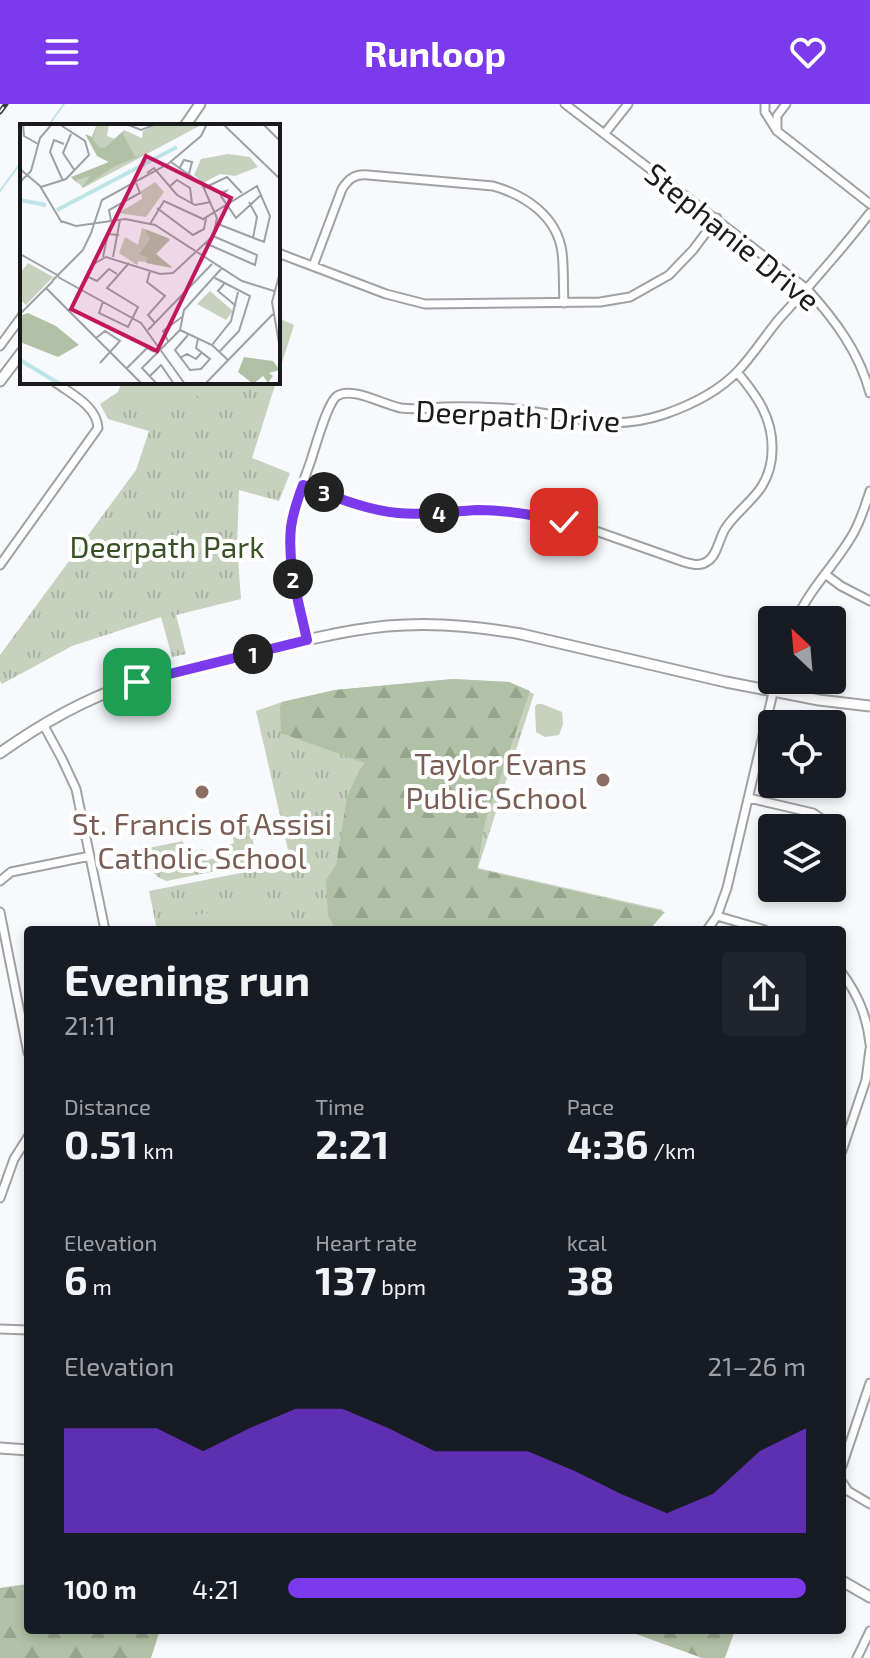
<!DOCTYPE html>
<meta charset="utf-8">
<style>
body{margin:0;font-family:"Exo 2",sans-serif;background:#20242c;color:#f1f3f6;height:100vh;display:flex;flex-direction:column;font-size:30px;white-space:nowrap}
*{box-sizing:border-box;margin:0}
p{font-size:26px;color:#9ea1a6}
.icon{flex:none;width:44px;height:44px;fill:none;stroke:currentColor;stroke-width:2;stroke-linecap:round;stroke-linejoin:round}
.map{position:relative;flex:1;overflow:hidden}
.side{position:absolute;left:24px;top:822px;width:822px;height:708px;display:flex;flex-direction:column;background:#171b24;border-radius:8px;box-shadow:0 4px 12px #0003}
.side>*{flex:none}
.needle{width:52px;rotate:334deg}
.fabs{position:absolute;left:758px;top:502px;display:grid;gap:16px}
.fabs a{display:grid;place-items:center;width:88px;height:88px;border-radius:8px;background:#171b24;box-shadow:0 4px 12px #0003;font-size:40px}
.pin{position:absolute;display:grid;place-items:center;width:68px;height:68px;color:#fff;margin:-34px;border-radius:16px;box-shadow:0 4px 12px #0006}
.km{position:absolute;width:40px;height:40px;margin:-20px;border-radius:50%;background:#222;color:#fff;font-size:22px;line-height:40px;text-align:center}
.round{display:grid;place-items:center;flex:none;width:84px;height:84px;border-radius:8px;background:#20242c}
.overview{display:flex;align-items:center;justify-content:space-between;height:136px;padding:0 40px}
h1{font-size:44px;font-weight:700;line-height:60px}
.figures{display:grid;grid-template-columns:repeat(3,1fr);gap:12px;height:136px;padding:8px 40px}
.figures div{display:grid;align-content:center}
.figures b{font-size:40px;font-weight:700}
.figures small{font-size:22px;font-weight:400}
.figures p{font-size:22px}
.chart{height:224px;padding:16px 40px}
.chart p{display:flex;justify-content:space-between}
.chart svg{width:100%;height:144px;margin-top:8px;fill:#7c3aed;opacity:.7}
ul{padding:0 40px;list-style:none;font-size:26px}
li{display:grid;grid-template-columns:128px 96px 1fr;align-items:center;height:60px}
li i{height:20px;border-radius:10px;background:#7c3aed}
header{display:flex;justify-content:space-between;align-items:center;height:104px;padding:0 40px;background:#7c3aed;color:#fff;font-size:36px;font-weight:700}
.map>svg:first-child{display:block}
.grass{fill:url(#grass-tufts)}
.forest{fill:url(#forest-firs)}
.pitch{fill:#c6d1be}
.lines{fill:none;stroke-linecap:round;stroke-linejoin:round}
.stream{stroke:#bde5e7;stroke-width:2}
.street-casing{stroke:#a0a1a5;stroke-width:11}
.secondary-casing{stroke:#a0a1a5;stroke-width:13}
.street{stroke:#fff;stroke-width:7}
.secondary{stroke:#fff;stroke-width:9}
.rail-casing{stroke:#3e3e40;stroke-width:5}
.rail{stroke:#fff;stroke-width:2;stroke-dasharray:6;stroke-linecap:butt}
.route-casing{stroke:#fff;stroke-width:16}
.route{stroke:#7c3aed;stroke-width:10}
.education-dot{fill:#8d6e63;stroke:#fff;stroke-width:3}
.labels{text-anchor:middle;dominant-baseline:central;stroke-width:8;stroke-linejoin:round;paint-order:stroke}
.street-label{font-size:30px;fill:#1a1a1b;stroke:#fff}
.park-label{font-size:30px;fill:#3a5127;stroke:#fff}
.education-label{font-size:30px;fill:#785e54;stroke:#fff;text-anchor:end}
.inset-river{fill:none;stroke:#bde5e7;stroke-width:4}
.inset-road{fill:none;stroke:#9fa0a3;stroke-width:2}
.view{fill:#c2185b;fill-opacity:0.15;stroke:#c2185b;stroke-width:4}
.inset-edge{fill:none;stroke:#1a1a1b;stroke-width:4}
</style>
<header><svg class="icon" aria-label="menu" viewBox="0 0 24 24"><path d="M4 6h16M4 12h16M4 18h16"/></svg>Runloop<svg class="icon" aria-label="heart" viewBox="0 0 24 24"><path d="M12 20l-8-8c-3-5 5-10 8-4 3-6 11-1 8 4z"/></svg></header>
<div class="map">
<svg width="870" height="1554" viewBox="0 0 870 1554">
<defs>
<pattern id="grass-tufts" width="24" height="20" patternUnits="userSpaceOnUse" patternTransform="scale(2)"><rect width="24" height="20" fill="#c6d1be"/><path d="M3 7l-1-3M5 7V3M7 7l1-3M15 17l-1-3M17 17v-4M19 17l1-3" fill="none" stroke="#aab3a3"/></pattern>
<pattern id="forest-firs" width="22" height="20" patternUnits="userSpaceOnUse" patternTransform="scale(2)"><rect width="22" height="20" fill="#b1c1a6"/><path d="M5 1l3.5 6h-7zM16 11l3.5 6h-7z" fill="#98a58e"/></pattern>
</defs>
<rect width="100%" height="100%" fill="#f7f9fd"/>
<!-- grass -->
<path class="grass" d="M278 214 294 221 278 271Z
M122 278H276L252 354 290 369 279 397 239 386 237 441 241 495 176 511 186 550 172 553 161 513 72 542 2 580 0 577V551L136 366 149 327 108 315 100 300 118 288Z
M453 575 509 578 534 590 478 764 663 806 648 826H157L149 787 291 759 256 607 282 598 335 586Z
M249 721 258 758 167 777C149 772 151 760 148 744L183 737 185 749 203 745 206 756 229 751 228 741 234 739 231 725Z"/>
<!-- forest -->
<path class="forest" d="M453 575 509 578 530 587 485 718 477 765 665 808 649 826H428L426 823 392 826H336L328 812 326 776 336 761 347 693 360 665 365 659 281 629 280 603 282 598 335 586Z
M28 1480V1526H160L151 1554H0V1484Z
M625 1526H735L725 1554H702Z"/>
<!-- pitch -->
<path class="pitch" d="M148 278H156L172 284 166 302 142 294Z
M195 278 238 279 230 303 191 290Z
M537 600H542L562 608 563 620 559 631 545 633 536 628 535 603Z
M278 799 282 826H181L179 813Z"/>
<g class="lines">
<!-- stream -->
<path class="stream" d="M48 22 64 0
M0 87 22 57"/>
<defs>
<path id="street" d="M565 0 807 185C835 216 859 248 870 289
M765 0V8L777 27 870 100
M777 27V12L786 0
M605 29 628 0
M278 149 386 190 425 200 600 198 630 193 669 171 693 146 717 114
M313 162 342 85C349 74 355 70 368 71L493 82C525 91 557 112 562 148 564 165 563 182 564 199
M0 242 22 212
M303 381 350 398 395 409 416 410 481 406 542 413 593 426 684 458C692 460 700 463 708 457 717 451 719 435 725 425 735 409 752 398 762 382 768 372 772 358 772 346 773 314 757 292 737 268
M0 461 98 324C97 302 71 290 55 278
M825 470 841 482 870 497
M796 516C810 484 836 460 853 430 861 416 865 402 870 387
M307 536C299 500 286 461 291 423 294 401 303 379 310 359 315 345 327 299 337 292 352 282 384 301 401 304 415 306 429 304 443 303 463 302 483 303 504 304 563 308 604 331 665 310 691 301 719 287 738 267 753 251 765 232 779 215 811 181 841 146 870 109
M43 620 62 655 76 685 105 826
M749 694 813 709 835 724
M0 777 11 768 90 752
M0 808 28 949
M717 812 765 826
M707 826 717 812 727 784 776 576
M842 869C858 891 867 912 870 940
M842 1047 866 976 870 945
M0 1094 14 1055 28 1033
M0 1225 28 1226
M842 1362 870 1279
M842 1378 848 1387 870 1400
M857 1554 870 1527"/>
<path id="secondary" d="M185 22 200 0
M0 277 22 248
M0 649C38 622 79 598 124 582 160 570 199 563 237 554 286 541 336 527 387 522 431 518 477 522 521 530L726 578 819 596 870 602
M0 1344 28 1346
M842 1477 870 1493"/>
</defs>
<!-- street casing -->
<use href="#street" class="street-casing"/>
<!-- secondary casing -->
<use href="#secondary" class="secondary-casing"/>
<!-- street -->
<use href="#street" class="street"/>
<!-- secondary -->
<use href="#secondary" class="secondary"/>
<defs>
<path id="rail" d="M0 8 6 0"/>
</defs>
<!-- rail casing -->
<use href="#rail" class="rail-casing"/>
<!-- rail -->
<use href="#rail" class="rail"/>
</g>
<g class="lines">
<defs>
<path id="route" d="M137 578 307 536C299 499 287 462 291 423 293 409 298 394 303 381 333 392 365 406 398 409 425 412 451 407 478 406 508 406 536 411 564 418"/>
</defs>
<!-- route casing -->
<use href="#route" class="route-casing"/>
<!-- route -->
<use href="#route" class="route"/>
</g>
<!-- markers -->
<g class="education-dot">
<circle cx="603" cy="676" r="8"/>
<circle cx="202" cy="688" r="8"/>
</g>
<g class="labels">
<!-- street labels -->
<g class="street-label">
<text transform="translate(733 132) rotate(39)">Stephanie Drive</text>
<text transform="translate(518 311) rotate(3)">Deerpath Drive</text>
</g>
<!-- park labels -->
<g class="park-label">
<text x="167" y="442">Deerpath Park</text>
</g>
<!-- education labels -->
<g class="education-label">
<text x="587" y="659">Taylor Evans<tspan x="587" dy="34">Public School</tspan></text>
<text x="202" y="719" text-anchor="middle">St. Francis of Assisi<tspan x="202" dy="34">Catholic School</tspan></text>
</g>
</g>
<!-- overview -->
<g transform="translate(20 20)">
<rect width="260" height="260" fill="#f7f9fd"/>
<path d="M77 0H89L87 12 95 15 104 6 122 14 123 7 139 0H183L63 64 52 52 56 55 89 38 77 32 71 16ZM208 30 230 33 238 43 215 52 200 50 183 59 174 51 181 35ZM135 58 144 68 126 93 98 89 122 75 121 67ZM122 104 150 116 136 130 152 143 119 137 117 141 99 129 105 113 118 121ZM8 139 33 153 6 181 0 175V149ZM190 167 213 187 206 196 177 180Z" fill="#c6d1be"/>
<path d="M77 0 73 15 79 23 85 24 102 8 115 33 128 29 95 42 62 64 70 52 56 56 58 60 51 53 89 38 77 32 65 10 72 13ZM125 105 150 115 136 130 152 144 126 139 128 134 119 130 130 115ZM8 189 36 202 59 221 38 233 0 218V192ZM224 233 253 237 260 246 249 249 253 252 248 259 243 252 233 260 218 248Z" fill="#b1c1a6"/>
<path class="inset-river" d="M0 76 26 81M37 86 157 23M0 236 40 260"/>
<path class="inset-road" d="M3 0 4 12 18 20M106 0 121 6 137 0M203 0 260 55M243 0 260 17M51 10 43 29 55 47M0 45 20 62 42 99M159 45 164 36 172 38 169 50M127 49 134 44 157 71 175 81 191 78M43 57 30 28 34 16 44 20M0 58 11 47 20 14 32 0M21 63 46 55 69 31 65 17 39 0M149 63 157 56 170 64 172 79M184 64 207 53 222 69M201 72 202 68 206 67 201 72 216 94 241 71M229 78 237 93 233 114M137 84 173 111 184 105 186 94M41 97 56 102 105 95 135 101 222 157 254 167M91 97 89 86 120 69 116 59M130 100 144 77 183 95 237 62 250 92 244 118 198 100M71 109 82 76 148 40 181 12 187 0M185 119 235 141 237 131 193 112M0 130 39 152M83 133 88 110 99 111M93 133 100 96M130 147 127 158 145 172 128 191 135 199M260 148 252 178 260 225M66 152 77 157 89 145 97 150M38 153 121 199 165 260M195 154 230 172 219 207 200 227M32 157 63 126 72 107M204 160 198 167 216 182M26 164 122 260M60 164 72 141 86 133 140 150 153 149 193 112 197 94 182 60 151 38M83 177 79 189 108 203 118 183 87 164 109 139M0 190 33 157M128 206 192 140M160 206 192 221 208 236M168 211 155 226 170 246 181 245 190 235 176 224 178 215M76 214 85 207 100 217 80 239M148 217 143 207 162 193M192 221 211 197 218 168M160 234 167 230 176 235 182 228M107 244 127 224 134 228M130 252 141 241 154 260M137 260 122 244 160 206 164 186 202 144M185 260 253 190"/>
<path class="view" d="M126 32 211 74 137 227 51 185Z"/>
<rect width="260" height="260" class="inset-edge"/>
</g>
</svg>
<div class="fabs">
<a><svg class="needle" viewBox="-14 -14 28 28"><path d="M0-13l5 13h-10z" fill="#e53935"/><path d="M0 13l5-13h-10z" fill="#9ea1a6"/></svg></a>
<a><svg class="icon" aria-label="locate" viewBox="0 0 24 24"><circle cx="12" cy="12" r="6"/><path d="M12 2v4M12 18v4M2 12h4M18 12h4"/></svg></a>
<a><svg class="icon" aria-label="layers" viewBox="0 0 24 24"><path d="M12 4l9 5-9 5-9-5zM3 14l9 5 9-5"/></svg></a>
</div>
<div class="pin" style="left:137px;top:578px;background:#1e9e55"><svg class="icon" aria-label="arrive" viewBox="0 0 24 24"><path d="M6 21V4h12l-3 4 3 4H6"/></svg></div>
<div class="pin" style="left:564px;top:418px;background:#d93025"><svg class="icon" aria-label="check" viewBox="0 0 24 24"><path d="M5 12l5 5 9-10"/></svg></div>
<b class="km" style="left:253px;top:550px">1</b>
<b class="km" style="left:293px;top:475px">2</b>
<b class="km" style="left:324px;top:388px">3</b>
<b class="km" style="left:439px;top:409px">4</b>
<section class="side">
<div class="overview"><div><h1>Evening run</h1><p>21:11</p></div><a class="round"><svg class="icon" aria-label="share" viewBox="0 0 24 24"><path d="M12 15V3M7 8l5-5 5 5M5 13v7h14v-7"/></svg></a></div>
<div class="figures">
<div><p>Distance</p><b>0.51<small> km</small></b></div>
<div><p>Time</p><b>2:21</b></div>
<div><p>Pace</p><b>4:36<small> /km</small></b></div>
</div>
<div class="figures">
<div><p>Elevation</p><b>6<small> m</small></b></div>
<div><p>Heart rate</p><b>137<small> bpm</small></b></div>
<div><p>kcal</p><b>38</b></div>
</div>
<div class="chart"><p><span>Elevation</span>21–26 m</p>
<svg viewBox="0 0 160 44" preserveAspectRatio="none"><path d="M0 44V12L10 12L20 12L30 19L40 12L50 6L60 6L70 12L80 19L90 19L100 19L110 25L120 32L130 38L140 32L150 19L160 12V44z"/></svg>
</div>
<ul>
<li><b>100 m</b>4:21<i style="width:100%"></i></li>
</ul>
</section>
</div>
